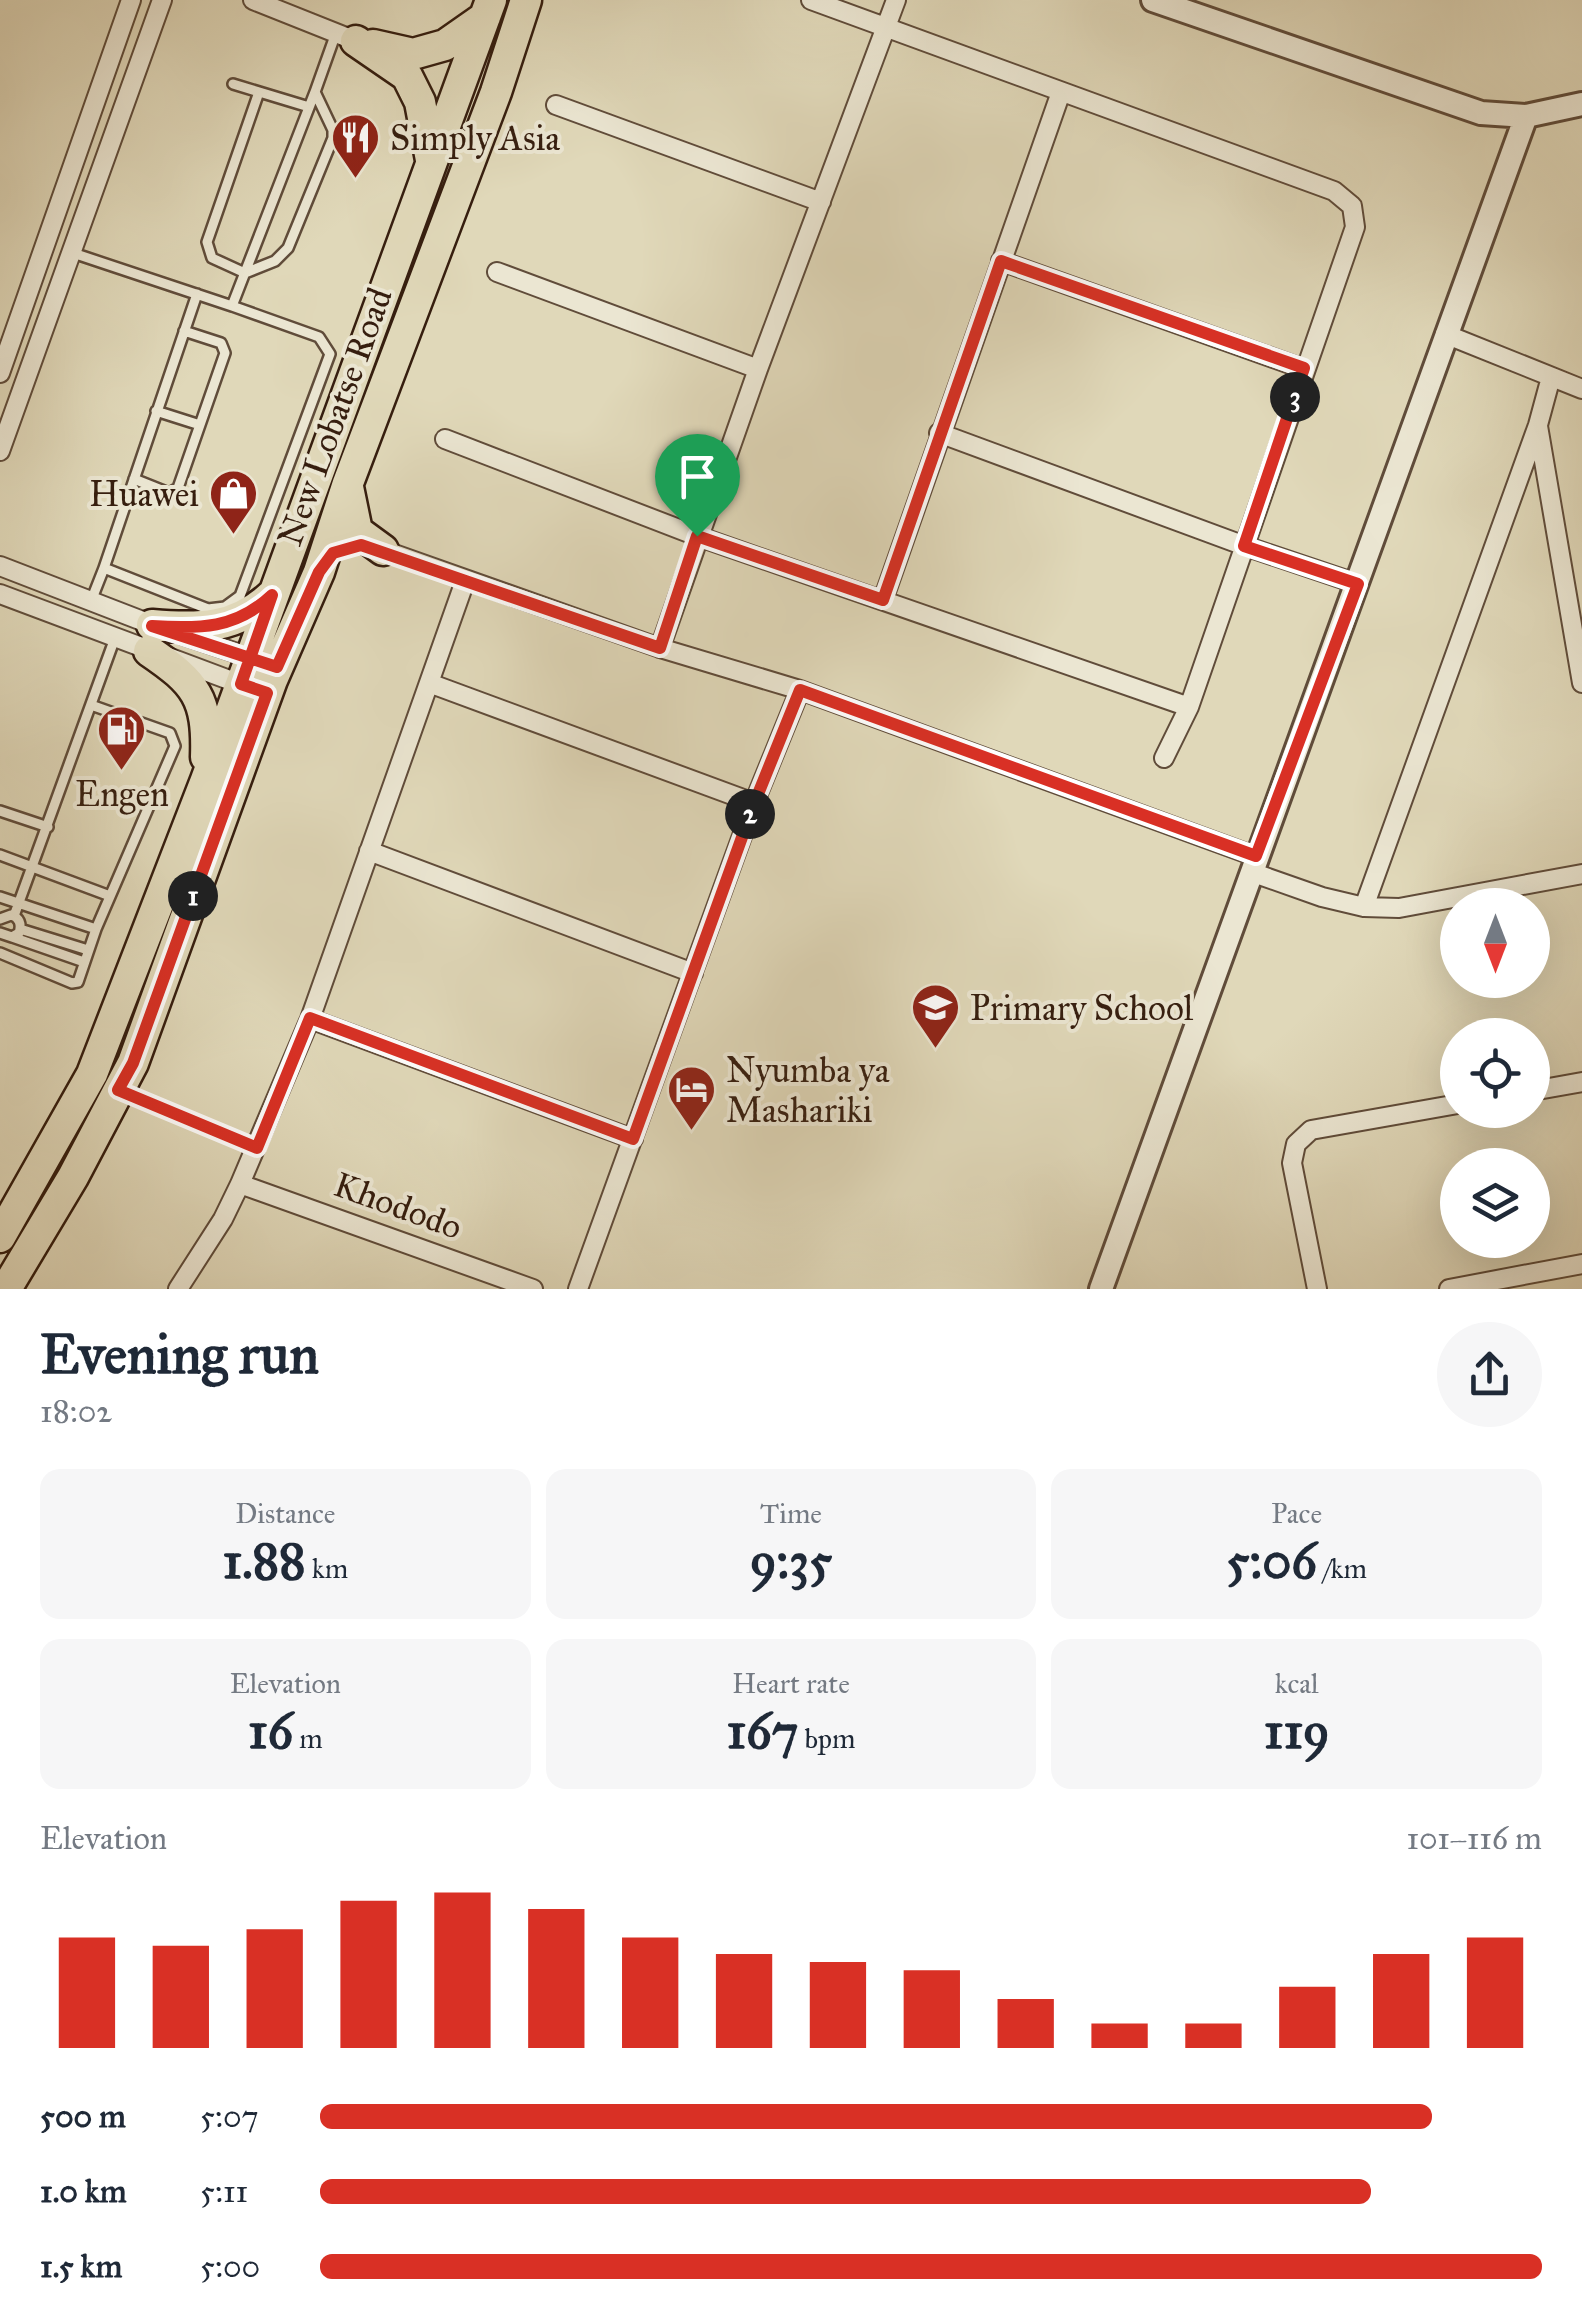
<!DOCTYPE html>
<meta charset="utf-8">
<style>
body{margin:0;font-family:"IM FELL Great Primer",serif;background:#f6f6f7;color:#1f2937;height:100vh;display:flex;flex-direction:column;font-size:38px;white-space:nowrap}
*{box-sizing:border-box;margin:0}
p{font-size:32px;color:#747a83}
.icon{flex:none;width:55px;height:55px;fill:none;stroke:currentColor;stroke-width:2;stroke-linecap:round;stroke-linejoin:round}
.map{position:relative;height:1289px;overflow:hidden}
.panel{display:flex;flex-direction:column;background:#fff;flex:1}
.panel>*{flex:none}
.needle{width:65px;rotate:180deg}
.fabs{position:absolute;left:1440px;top:888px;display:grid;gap:20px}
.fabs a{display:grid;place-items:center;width:110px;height:110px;border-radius:50%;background:#fff;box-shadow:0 10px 40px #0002;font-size:50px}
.pin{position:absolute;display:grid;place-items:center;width:85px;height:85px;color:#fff;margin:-102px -42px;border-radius:50% 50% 50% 0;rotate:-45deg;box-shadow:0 0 10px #0007}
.pin .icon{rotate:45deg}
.km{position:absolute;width:50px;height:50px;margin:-25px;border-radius:50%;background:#222;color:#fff;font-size:28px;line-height:50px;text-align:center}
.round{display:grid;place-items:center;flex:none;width:105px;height:105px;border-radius:52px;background:#f6f6f7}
.summary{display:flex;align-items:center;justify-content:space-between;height:170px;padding:0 40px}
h1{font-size:55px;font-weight:800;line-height:75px}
.figures{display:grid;grid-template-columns:repeat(3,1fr);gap:15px;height:170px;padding:10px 40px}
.figures div{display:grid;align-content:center;border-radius:20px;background:#f6f6f7;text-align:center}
.figures b{font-size:50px;font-weight:800}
.figures small{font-size:28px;font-weight:400}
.figures p{font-size:28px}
.chart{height:280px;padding:20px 40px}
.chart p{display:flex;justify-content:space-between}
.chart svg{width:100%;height:180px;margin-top:10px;stroke:#d93025;stroke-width:6}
ul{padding:0 40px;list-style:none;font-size:32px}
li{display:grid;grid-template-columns:160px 120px 1fr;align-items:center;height:75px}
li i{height:25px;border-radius:12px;background:#d93025}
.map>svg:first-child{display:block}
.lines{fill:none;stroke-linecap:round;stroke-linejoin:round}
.service-casing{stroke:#604c3a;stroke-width:14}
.minor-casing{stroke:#604c3a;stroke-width:22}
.tertiary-casing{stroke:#604c3a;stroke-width:28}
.primary-casing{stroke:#361e0f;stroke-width:35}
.path{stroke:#361e0f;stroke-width:2.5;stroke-dasharray:2.5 5;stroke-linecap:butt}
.service{stroke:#ebe6d2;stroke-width:9}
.minor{stroke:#ebe6d2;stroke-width:18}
.tertiary{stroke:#ebe6d2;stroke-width:22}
.primary{stroke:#e0d8b9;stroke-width:30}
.route-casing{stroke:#fff;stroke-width:20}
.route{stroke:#d93025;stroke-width:12}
.labels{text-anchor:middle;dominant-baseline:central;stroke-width:8;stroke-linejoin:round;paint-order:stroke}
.poi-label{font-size:35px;fill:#361e0f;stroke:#ebe6d2;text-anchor:start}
.street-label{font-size:35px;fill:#361e0f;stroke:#ebe6d2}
</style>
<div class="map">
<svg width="1582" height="1289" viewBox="0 0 1582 1289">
<rect width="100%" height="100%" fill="#e0d8b9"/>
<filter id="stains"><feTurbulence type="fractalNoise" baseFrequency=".002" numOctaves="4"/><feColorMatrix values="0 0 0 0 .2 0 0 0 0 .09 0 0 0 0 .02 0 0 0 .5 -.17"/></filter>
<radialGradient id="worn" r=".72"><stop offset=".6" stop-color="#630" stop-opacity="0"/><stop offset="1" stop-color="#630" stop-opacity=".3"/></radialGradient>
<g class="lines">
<defs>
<path id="service" d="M233 84 309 107
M259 92 207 242 212 258 245 273 275 261 288 248 333 138V130L315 92 336 33
M73 253 232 306 315 92
M156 411 200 425
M134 479 169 493 178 488 225 353 221 343 184 331
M104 568 197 294
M91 601 104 568 208 609 225 607 240 596 330 354 319 337 232 306
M0 811 48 827
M0 855 110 896
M0 897 96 929
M14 916 115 638
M0 919 11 915C19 917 22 924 19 933L12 937 0 933
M20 929 88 950
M12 937 84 962
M0 953 72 983 78 982 96 929 175 746 170 733 91 705"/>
<path id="minor" d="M253 0 356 41
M811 0 1334 191 1352 206 1355 227 1189 707 1164 758
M556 105 821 202
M1001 261 1304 369
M497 272 758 369
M1445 334 1582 389
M0 373 131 0
M1538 426 1582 683
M939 433 1245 546 1358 584
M445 439 697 536 1189 707
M0 451 162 0
M383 550 660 648 800 690 1257 857
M0 566 158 627
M0 594 248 687
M883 600 1061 92
M183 635 258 660
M660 648 758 369 896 0
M429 683 754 803
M369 851 693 973
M1251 872 1322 897 1364 907 1399 908 1582 874
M1364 907 1538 425 1551 377
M310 1019 633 1139
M1532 1091 1582 1082
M240 1184 533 1289
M178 1289 223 1219 240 1184 310 1019 465 581
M578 1289 754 803 800 690
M1317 1289 1292 1163 1296 1144 1311 1130 1458 1104
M1449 1289 1582 1264"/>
<path id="tertiary" d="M1153 0 1481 113 1526 116 1582 104
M1101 1289 1526 116"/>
<path id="primary" d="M356 41 407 76 420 102 431 160
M373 45 413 54 445 45 485 17
M348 487 357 531 383 550
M152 625C199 629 236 629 272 595
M149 651C196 683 208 698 206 757
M0 1237 92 1074 206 780 491 0
M6 1289 73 1177 133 1063 272 680 319 572 348 483 496 92 526 0"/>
</defs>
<!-- service casing -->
<use href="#service" class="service-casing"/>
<!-- minor casing -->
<use href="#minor" class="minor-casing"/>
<!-- tertiary casing -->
<use href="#tertiary" class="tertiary-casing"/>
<!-- primary casing -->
<use href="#primary" class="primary-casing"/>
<!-- path -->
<path class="path" d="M138 1098 242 1142"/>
<!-- service -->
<use href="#service" class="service"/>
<!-- minor -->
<use href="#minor" class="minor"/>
<!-- tertiary -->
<use href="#tertiary" class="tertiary"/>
<!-- primary -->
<use href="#primary" class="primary"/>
</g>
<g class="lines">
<defs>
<path id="route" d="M697 536 660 648 361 545 333 553 319 572 277 667 152 626C200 629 236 629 272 595L241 684 267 693 133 1063 118 1090 257 1148 310 1018 633 1139 754 804 800 690 1256 856 1358 584 1244 546 1304 368 1001 261 883 600 697 536"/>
</defs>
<!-- route casing -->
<use href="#route" class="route-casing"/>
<!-- route -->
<use href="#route" class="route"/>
</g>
<!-- icons -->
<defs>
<symbol id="restaurant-pin" viewBox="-11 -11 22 30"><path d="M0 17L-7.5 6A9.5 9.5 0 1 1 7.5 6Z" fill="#8f2418" stroke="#ebe6d2"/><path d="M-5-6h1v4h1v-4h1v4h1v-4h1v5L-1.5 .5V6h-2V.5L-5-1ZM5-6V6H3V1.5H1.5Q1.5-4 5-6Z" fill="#fff"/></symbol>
<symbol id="shop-pin" viewBox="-11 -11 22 30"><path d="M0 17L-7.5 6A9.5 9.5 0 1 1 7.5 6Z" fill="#8f2418" stroke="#ebe6d2"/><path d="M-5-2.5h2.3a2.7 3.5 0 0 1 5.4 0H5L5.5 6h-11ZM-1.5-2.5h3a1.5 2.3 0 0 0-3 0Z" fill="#fff"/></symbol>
<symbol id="fuel-pin" viewBox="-11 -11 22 30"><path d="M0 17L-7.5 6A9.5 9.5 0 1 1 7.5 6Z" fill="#8f2418" stroke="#ebe6d2"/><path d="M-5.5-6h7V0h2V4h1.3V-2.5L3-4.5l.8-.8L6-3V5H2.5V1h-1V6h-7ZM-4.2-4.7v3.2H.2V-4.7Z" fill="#fff"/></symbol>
<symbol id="school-pin" viewBox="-11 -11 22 30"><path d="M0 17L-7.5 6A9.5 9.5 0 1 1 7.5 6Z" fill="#8f2418" stroke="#ebe6d2"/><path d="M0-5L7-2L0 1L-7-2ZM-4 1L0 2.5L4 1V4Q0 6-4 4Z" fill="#fff"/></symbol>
<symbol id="hotel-pin" viewBox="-11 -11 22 30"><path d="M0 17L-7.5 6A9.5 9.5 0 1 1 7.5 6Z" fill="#8f2418" stroke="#ebe6d2"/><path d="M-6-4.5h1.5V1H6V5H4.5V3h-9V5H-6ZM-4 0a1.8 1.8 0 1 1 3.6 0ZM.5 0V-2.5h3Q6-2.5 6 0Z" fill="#fff"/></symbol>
</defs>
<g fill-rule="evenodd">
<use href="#restaurant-pin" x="328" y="110" width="55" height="75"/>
<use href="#shop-pin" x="206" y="466" width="55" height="75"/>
<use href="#fuel-pin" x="94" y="702" width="55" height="75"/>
<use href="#school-pin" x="908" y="980" width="55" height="75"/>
<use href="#hotel-pin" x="664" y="1062" width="55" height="75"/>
</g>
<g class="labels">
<!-- poi labels -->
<g class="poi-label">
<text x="390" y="138">Simply Asia</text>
<text x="199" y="494" text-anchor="end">Huawei</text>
<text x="122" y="794" text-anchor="middle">Engen</text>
<text x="970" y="1008">Primary School</text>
<text x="726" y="1070">Nyumba ya<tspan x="726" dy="40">Mashariki</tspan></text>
</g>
<!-- street labels -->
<g class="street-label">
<text transform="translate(335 417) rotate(-70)">New Lobatse Road</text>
<text transform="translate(398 1206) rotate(20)">Khododo</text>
</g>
</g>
<rect width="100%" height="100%" filter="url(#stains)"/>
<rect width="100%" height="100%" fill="url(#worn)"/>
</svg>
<div class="fabs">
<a><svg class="needle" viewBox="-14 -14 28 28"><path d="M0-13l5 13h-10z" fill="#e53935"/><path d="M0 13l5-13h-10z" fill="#747a83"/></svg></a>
<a><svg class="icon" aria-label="locate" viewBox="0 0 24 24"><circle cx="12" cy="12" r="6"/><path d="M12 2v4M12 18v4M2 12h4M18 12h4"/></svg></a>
<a><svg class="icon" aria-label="layers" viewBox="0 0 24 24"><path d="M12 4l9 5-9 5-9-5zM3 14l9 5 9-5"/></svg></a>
</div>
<div class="pin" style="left:697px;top:536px;background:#1e9e55"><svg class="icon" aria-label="arrive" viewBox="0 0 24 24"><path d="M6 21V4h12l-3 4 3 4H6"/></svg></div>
<b class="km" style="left:193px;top:896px">1</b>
<b class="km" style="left:750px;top:814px">2</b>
<b class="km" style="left:1295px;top:397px">3</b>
</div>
<section class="panel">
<div class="summary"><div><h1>Evening run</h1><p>18:02</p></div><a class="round"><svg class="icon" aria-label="share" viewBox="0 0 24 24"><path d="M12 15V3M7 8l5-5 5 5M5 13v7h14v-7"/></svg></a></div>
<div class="figures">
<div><p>Distance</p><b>1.88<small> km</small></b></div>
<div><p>Time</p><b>9:35</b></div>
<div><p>Pace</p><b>5:06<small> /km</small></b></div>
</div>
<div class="figures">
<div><p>Elevation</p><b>16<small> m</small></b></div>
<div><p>Heart rate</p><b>167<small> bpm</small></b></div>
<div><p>kcal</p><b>119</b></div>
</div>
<div class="chart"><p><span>Elevation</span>101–116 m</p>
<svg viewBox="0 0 160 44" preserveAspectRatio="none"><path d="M5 44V17M15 44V19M25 44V15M35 44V8M45 44V6M55 44V10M65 44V17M75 44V21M85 44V23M95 44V25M105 44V32M115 44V38M125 44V38M135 44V29M145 44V21M155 44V17"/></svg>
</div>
<ul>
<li><b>500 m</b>5:07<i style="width:91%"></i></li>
<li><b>1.0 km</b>5:11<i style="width:86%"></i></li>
<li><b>1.5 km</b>5:00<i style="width:100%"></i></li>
</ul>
</section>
